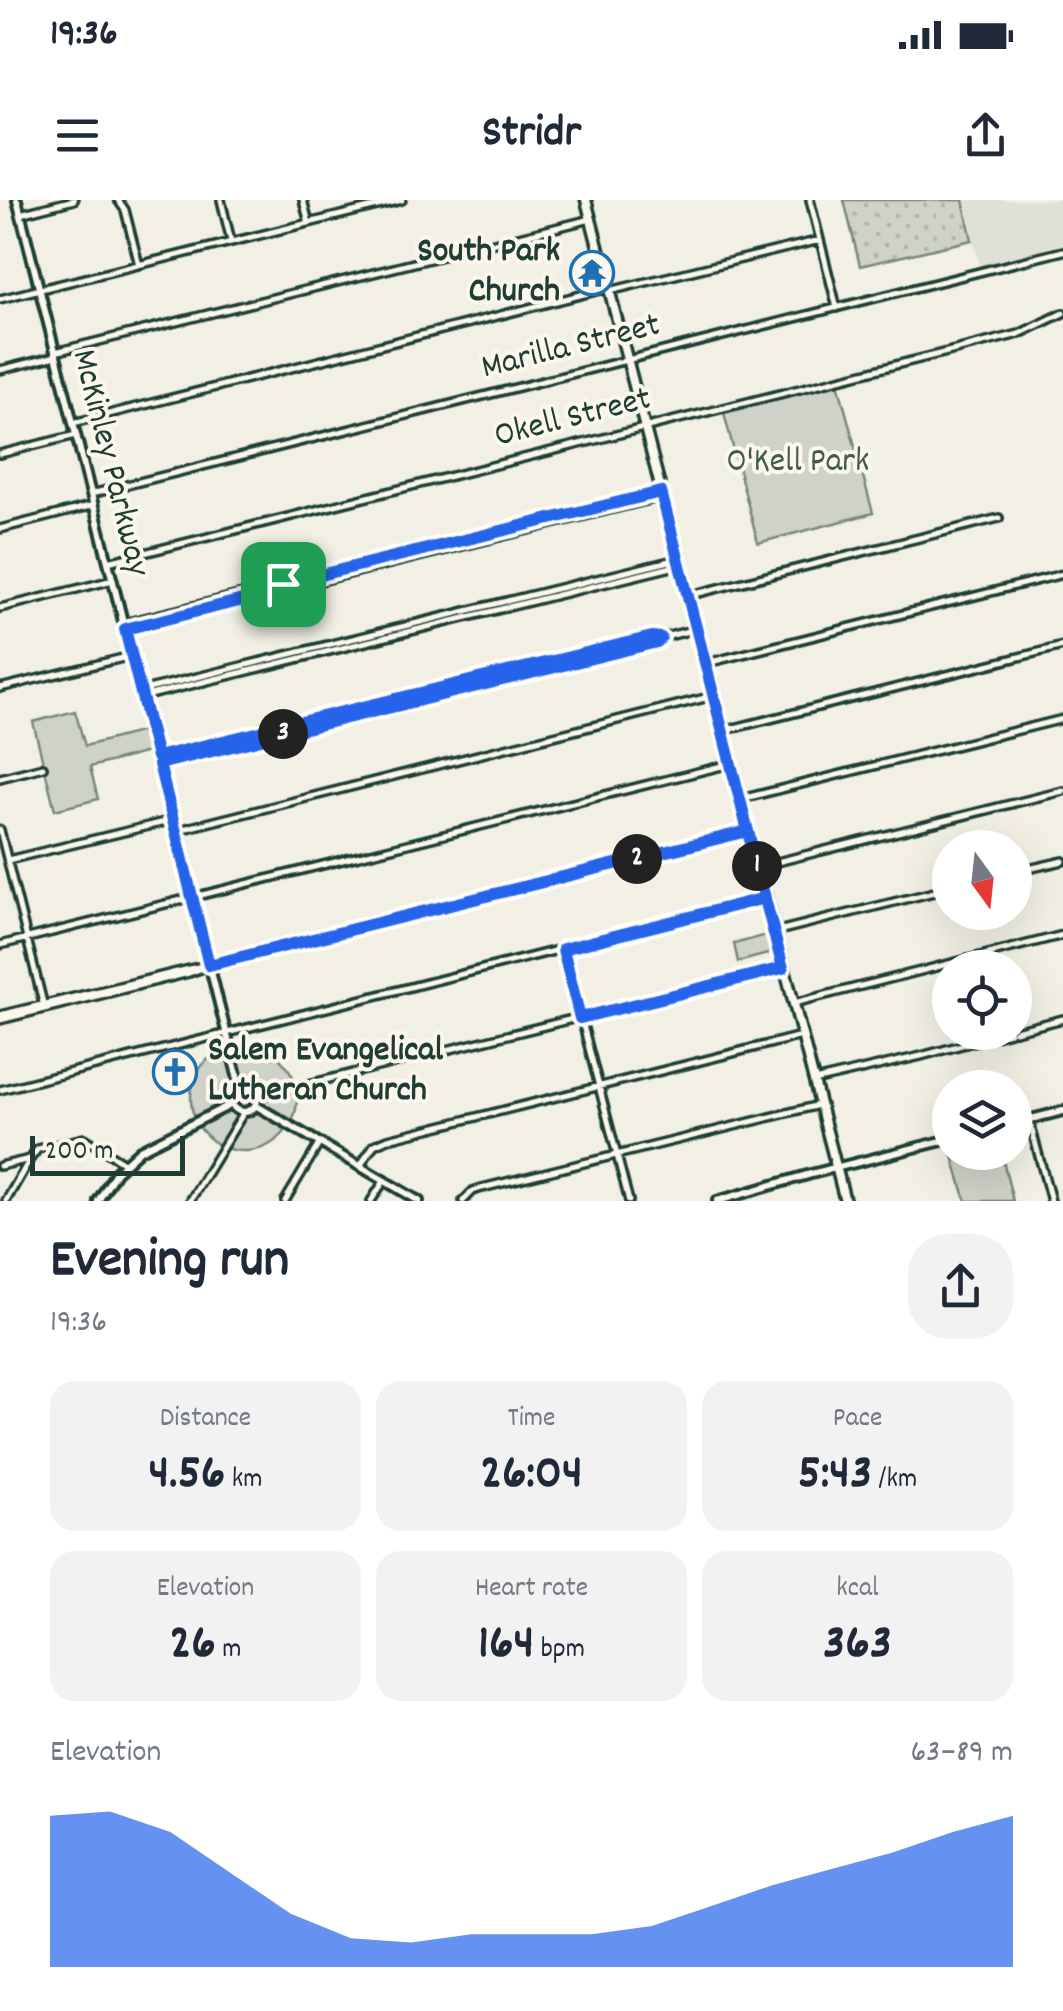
<!DOCTYPE html>
<meta charset="utf-8">
<style>
body{margin:0;font-family:Dekko,sans-serif;background:#f2f2f3;color:#1f2937;height:100vh;display:flex;flex-direction:column;font-size:38px;white-space:nowrap}
*{box-sizing:border-box;margin:0}
p{font-size:32px;color:#747a83}
.icon{flex:none;width:55px;height:55px;fill:none;stroke:currentColor;stroke-width:2;stroke-linecap:round;stroke-linejoin:round}
.map{position:relative;height:1001px;overflow:hidden}
.side{display:flex;flex-direction:column;background:#fff;flex:1}
.side>*{flex:none}
.needle{width:65px;rotate:165deg}
.controls{position:absolute;left:932px;top:630px;display:grid;gap:20px}
.controls a{display:grid;place-items:center;width:100px;height:100px;border-radius:50%;background:#fff;box-shadow:0 10px 40px #0002;font-size:50px}
.scale{position:absolute;left:30px;bottom:25px;width:155px;box-sizing:border-box;padding-left:10px;border:5px solid #1f3d34;border-top:0;font-size:28px;line-height:35px;white-space:nowrap;color:#1f3d34;-webkit-text-stroke:8px #fbf7ec;paint-order:stroke}
.pin{position:absolute;display:grid;place-items:center;width:85px;height:85px;color:#fff;margin:-42px;border-radius:20px;box-shadow:0 5px 15px #0006}
.km{position:absolute;width:50px;height:50px;margin:-25px;border-radius:50%;background:#222;color:#fff;font-size:28px;line-height:50px;text-align:center}
.round{display:grid;place-items:center;flex:none;width:105px;height:105px;border-radius:40px;background:#f2f2f3}
.summary{display:flex;align-items:center;justify-content:space-between;height:170px;padding:0 50px}
h1{font-size:55px;font-weight:700;line-height:75px}
.stats{display:grid;grid-template-columns:repeat(3,1fr);gap:15px;height:170px;padding:10px 50px}
.stats div{display:grid;align-content:center;border-radius:25px;background:#f2f2f3;text-align:center}
.stats b{font-size:50px;font-weight:700}
.stats small{font-size:28px;font-weight:400}
.stats p{font-size:28px}
.chart{height:280px;padding:20px 50px}
.chart p{display:flex;justify-content:space-between}
.chart svg{width:100%;height:180px;margin-top:10px;fill:#2563eb;opacity:.7}
.status{display:flex;justify-content:space-between;align-items:center;height:70px;padding:0 50px;background:#fff;direction:ltr}
.status svg{height:28px;fill:currentColor}
header{display:flex;justify-content:space-between;align-items:center;height:130px;padding:0 50px;background:#fff;font-size:45px;font-weight:700}
.map>svg:first-child{display:block}
.built{fill:#e0e1d6}
.grass{fill:url(#grass-dots);stroke:#77887e;stroke-width:2.5}
.park{fill:#cfd2c8;stroke:#77887e;stroke-width:2.5}
.lines{fill:none;stroke-linecap:round;stroke-linejoin:round}
.street-casing{stroke:#1f3d34;stroke-width:12}
.secondary-casing{stroke:#1f3d34;stroke-width:14}
.primary-casing{stroke:#1f3d34;stroke-width:15}
.street{stroke:#fbf7ec;stroke-width:5}
.secondary{stroke:#fbf7ec;stroke-width:6}
.primary{stroke:#fbf7ec;stroke-width:8}
.route-casing{stroke:#fff;stroke-width:20}
.route{stroke:#2563eb;stroke-width:12}
.labels{text-anchor:middle;dominant-baseline:central;stroke-width:8;stroke-linejoin:round;paint-order:stroke}
.poi-label{font-size:35px;font-weight:bold;fill:#1f3d34;stroke:#fbf7ec;text-anchor:end}
.street-label{font-size:35px;fill:#1f3d34;stroke:#fbf7ec}
.park-label{font-size:35px;fill:#425b52;stroke:#fbf7ec}
</style>
<div class="status"><b>19:36</b><svg viewBox="0 0 49 12"><path d="M0 12V9h3v3zM5 12V6h3v6zM10 12V3h3v9zM15 12V0h3v12zM26 1h20v11H26zM47 4h2v5h-2z"/></svg></div>
<header><svg class="icon" aria-label="menu" viewBox="0 0 24 24"><path d="M4 6h16M4 12h16M4 18h16"/></svg>Stridr<svg class="icon" aria-label="share" viewBox="0 0 24 24"><path d="M12 15V3M7 8l5-5 5 5M5 13v7h14v-7"/></svg></header>
<div class="map">
<svg width="1063" height="1001" viewBox="0 0 1063 1001">
<defs>
<pattern id="grass-dots" width="8" height="8" patternUnits="userSpaceOnUse" patternTransform="scale(2.5)"><rect width="8" height="8" fill="#cfd2c8"/><path d="M2 2h.1M6 6h.1" fill="none" stroke="#b1b5ac" stroke-width="1.8" stroke-linecap="round"/></pattern>
</defs>
<rect width="100%" height="100%" fill="#f2f0e5"/>
<filter id="ink" filterUnits="userSpaceOnUse"><feTurbulence type="fractalNoise" baseFrequency=".01" numOctaves="2"/><feDisplacementMap in="SourceGraphic" scale="20" xChannelSelector="R" yChannelSelector="G"/><feConvolveMatrix kernelMatrix="1 2 1 2 8 2 1 2 1" color-interpolation-filters="sRGB"/></filter>
<g filter="url(#ink)">
<!-- built -->
<path class="built" d="M963 0H1063V44L980 67Z"/>
<!-- grass -->
<path class="grass" d="M844 0H963L972 40 860 66Z"/>
<!-- park -->
<path class="park" d="M838 183 873 313 758 343 724 213Z
M75 511 85 546 143 531 148 552 90 567 98 599 55 610 33 522Z
M767 735 771 753 738 762 734 744Z
M191 898a53 53 0 1 1 106 0a53 53 0 1 1-106 0Z
M952 953H1001L1013 1001H966Z"/>
<g class="lines">
<defs>
<path id="street" d="M118 0 125 10 139 65
M221 0 231 41
M303 0 309 23
M810 0 837 108
M20 14 74 0
M609 91 820 40
M0 99 402 0
M55 152 591 19
M0 170 56 156
M73 223 608 88
M0 254 76 235
M91 294 1063 51
M0 329 94 305
M108 362 1019 134 1063 113
M687 396 999 318
M0 408 113 380
M124 423 661 292
M125 429 662 297
M707 463 1063 374
M0 488 131 456
M140 491 678 359
M142 497 680 365
M722 531 1063 446
M157 557 652 437 661 438
M159 564 641 446 661 438 696 429
M0 578 43 567
M741 599 1063 519
M0 630 44 807
M175 631 713 496
M8 660 173 620
M757 667 1063 591
M1015 672 1063 661
M774 732 950 688
M0 745 730 564
M563 749 629 1001
M794 803 1063 735
M0 815 206 765
M0 820 189 773 223 761 748 631
M1015 831 1063 819
M814 881 921 856 1010 832
M0 890 765 698
M256 897 783 767
M1029 919 1051 1001
M0 966 30 959 38 949 84 938 124 963
M360 966 374 945 388 939 801 836
M6 1001 30 959
M190 1001 244 912
M285 1001 319 944
M371 1001 384 981
M463 1001 473 991 482 988 819 905"/>
<path id="secondary" d="M17 0 240 887
M231 899a13 13 0 1 1 26 0a13 13 0 1 1-26 0Z
M255 905 419 1001
M1015 923 1063 911
M98 1001 116 972 140 950 232 904
M717 1001 811 974 950 939"/>
<path id="primary" d="M586 0 845 1001"/>
</defs>
<!-- street casing -->
<use href="#street" class="street-casing"/>
<!-- secondary casing -->
<use href="#secondary" class="secondary-casing"/>
<!-- primary casing -->
<use href="#primary" class="primary-casing"/>
<!-- street -->
<use href="#street" class="street"/>
<!-- secondary -->
<use href="#secondary" class="secondary"/>
<!-- primary -->
<use href="#primary" class="primary"/>
</g>
</g>
<g class="lines" filter="url(#ink)">
<defs>
<path id="route" d="M283 384 661 292C696 427 731 563 765 698L563 749 580 818 783 768C771 722 759 677 748 631L209 765 159 564 641 446 657 442 661 438 652 437 157 557 125 429 284 390 283 384"/>
</defs>
<!-- route casing -->
<use href="#route" class="route-casing"/>
<!-- route -->
<use href="#route" class="route"/>
</g>
<!-- icons -->
<defs>
<symbol id="temple-ring" viewBox="-11 -11 22 22"><circle r="9.5" fill="#fbf7ec" stroke="#1f6fb2" stroke-width="1.5"/><path d="M0-6L5-2H3V0L6.5 2.5H4V6H1.5V3h-3V6H-4V2.5H-6.5L-3 0V-2H-5Z" fill="#1f6fb2"/></symbol>
<symbol id="church-ring" viewBox="-11 -11 22 22"><circle r="9.5" fill="#fbf7ec" stroke="#1f6fb2" stroke-width="1.5"/><path d="M-1.2-6h2.4v3.5h3.3v2.4h-3.3V6h-2.4V-.1h-3.3v-2.4h3.3Z" fill="#1f6fb2"/></symbol>
</defs>
<g fill-rule="evenodd">
<use href="#temple-ring" x="567" y="48" width="50" height="50"/>
<use href="#church-ring" x="150" y="847" width="50" height="50"/>
</g>
<g class="labels">
<!-- poi labels -->
<g class="poi-label">
<text x="560" y="53">South Park<tspan x="560" dy="40">Church</tspan></text>
<text x="208" y="852" text-anchor="start">Salem Evangelical<tspan x="208" dy="40">Lutheran Church</tspan></text>
</g>
<!-- street labels -->
<g class="street-label">
<text transform="translate(571 148) rotate(-14)">Marilla Street</text>
<text transform="translate(573 219) rotate(-14)">Okell Street</text>
<text transform="translate(109 263) rotate(76)">McKinley Parkway</text>
</g>
<!-- park labels -->
<g class="park-label">
<text x="798" y="263">O'Kell Park</text>
</g>
</g>
</svg>
<div class="controls">
<a><svg class="needle" viewBox="-14 -14 28 28"><path d="M0-13l5 13h-10z" fill="#e53935"/><path d="M0 13l5-13h-10z" fill="#747a83"/></svg></a>
<a><svg class="icon" aria-label="locate" viewBox="0 0 24 24"><circle cx="12" cy="12" r="6"/><path d="M12 2v4M12 18v4M2 12h4M18 12h4"/></svg></a>
<a><svg class="icon" aria-label="layers" viewBox="0 0 24 24"><path d="M12 4l9 5-9 5-9-5zM3 14l9 5 9-5"/></svg></a>
</div>
<div class="scale">200 m</div>
<div class="pin" style="left:283px;top:384px;background:#1e9e55"><svg class="icon" aria-label="arrive" viewBox="0 0 24 24"><path d="M6 21V4h12l-3 4 3 4H6"/></svg></div>
<b class="km" style="left:757px;top:666px">1</b>
<b class="km" style="left:637px;top:659px">2</b>
<b class="km" style="left:283px;top:534px">3</b>
</div>
<section class="side">
<div class="summary"><div><h1>Evening run</h1><p>19:36</p></div><a class="round"><svg class="icon" aria-label="share" viewBox="0 0 24 24"><path d="M12 15V3M7 8l5-5 5 5M5 13v7h14v-7"/></svg></a></div>
<div class="stats">
<div><p>Distance</p><b>4.56<small> km</small></b></div>
<div><p>Time</p><b>26:04</b></div>
<div><p>Pace</p><b>5:43<small> /km</small></b></div>
</div>
<div class="stats">
<div><p>Elevation</p><b>26<small> m</small></b></div>
<div><p>Heart rate</p><b>164<small> bpm</small></b></div>
<div><p>kcal</p><b>363</b></div>
</div>
<div class="chart"><p><span>Elevation</span>63–89 m</p>
<svg viewBox="0 0 160 44" preserveAspectRatio="none"><path d="M0 44V7L10 6L20 11L30 21L40 31L50 37L60 38L70 36L80 36L90 36L100 34L110 29L120 24L130 20L140 16L150 11L160 7V44z"/></svg>
</div>
</section>
